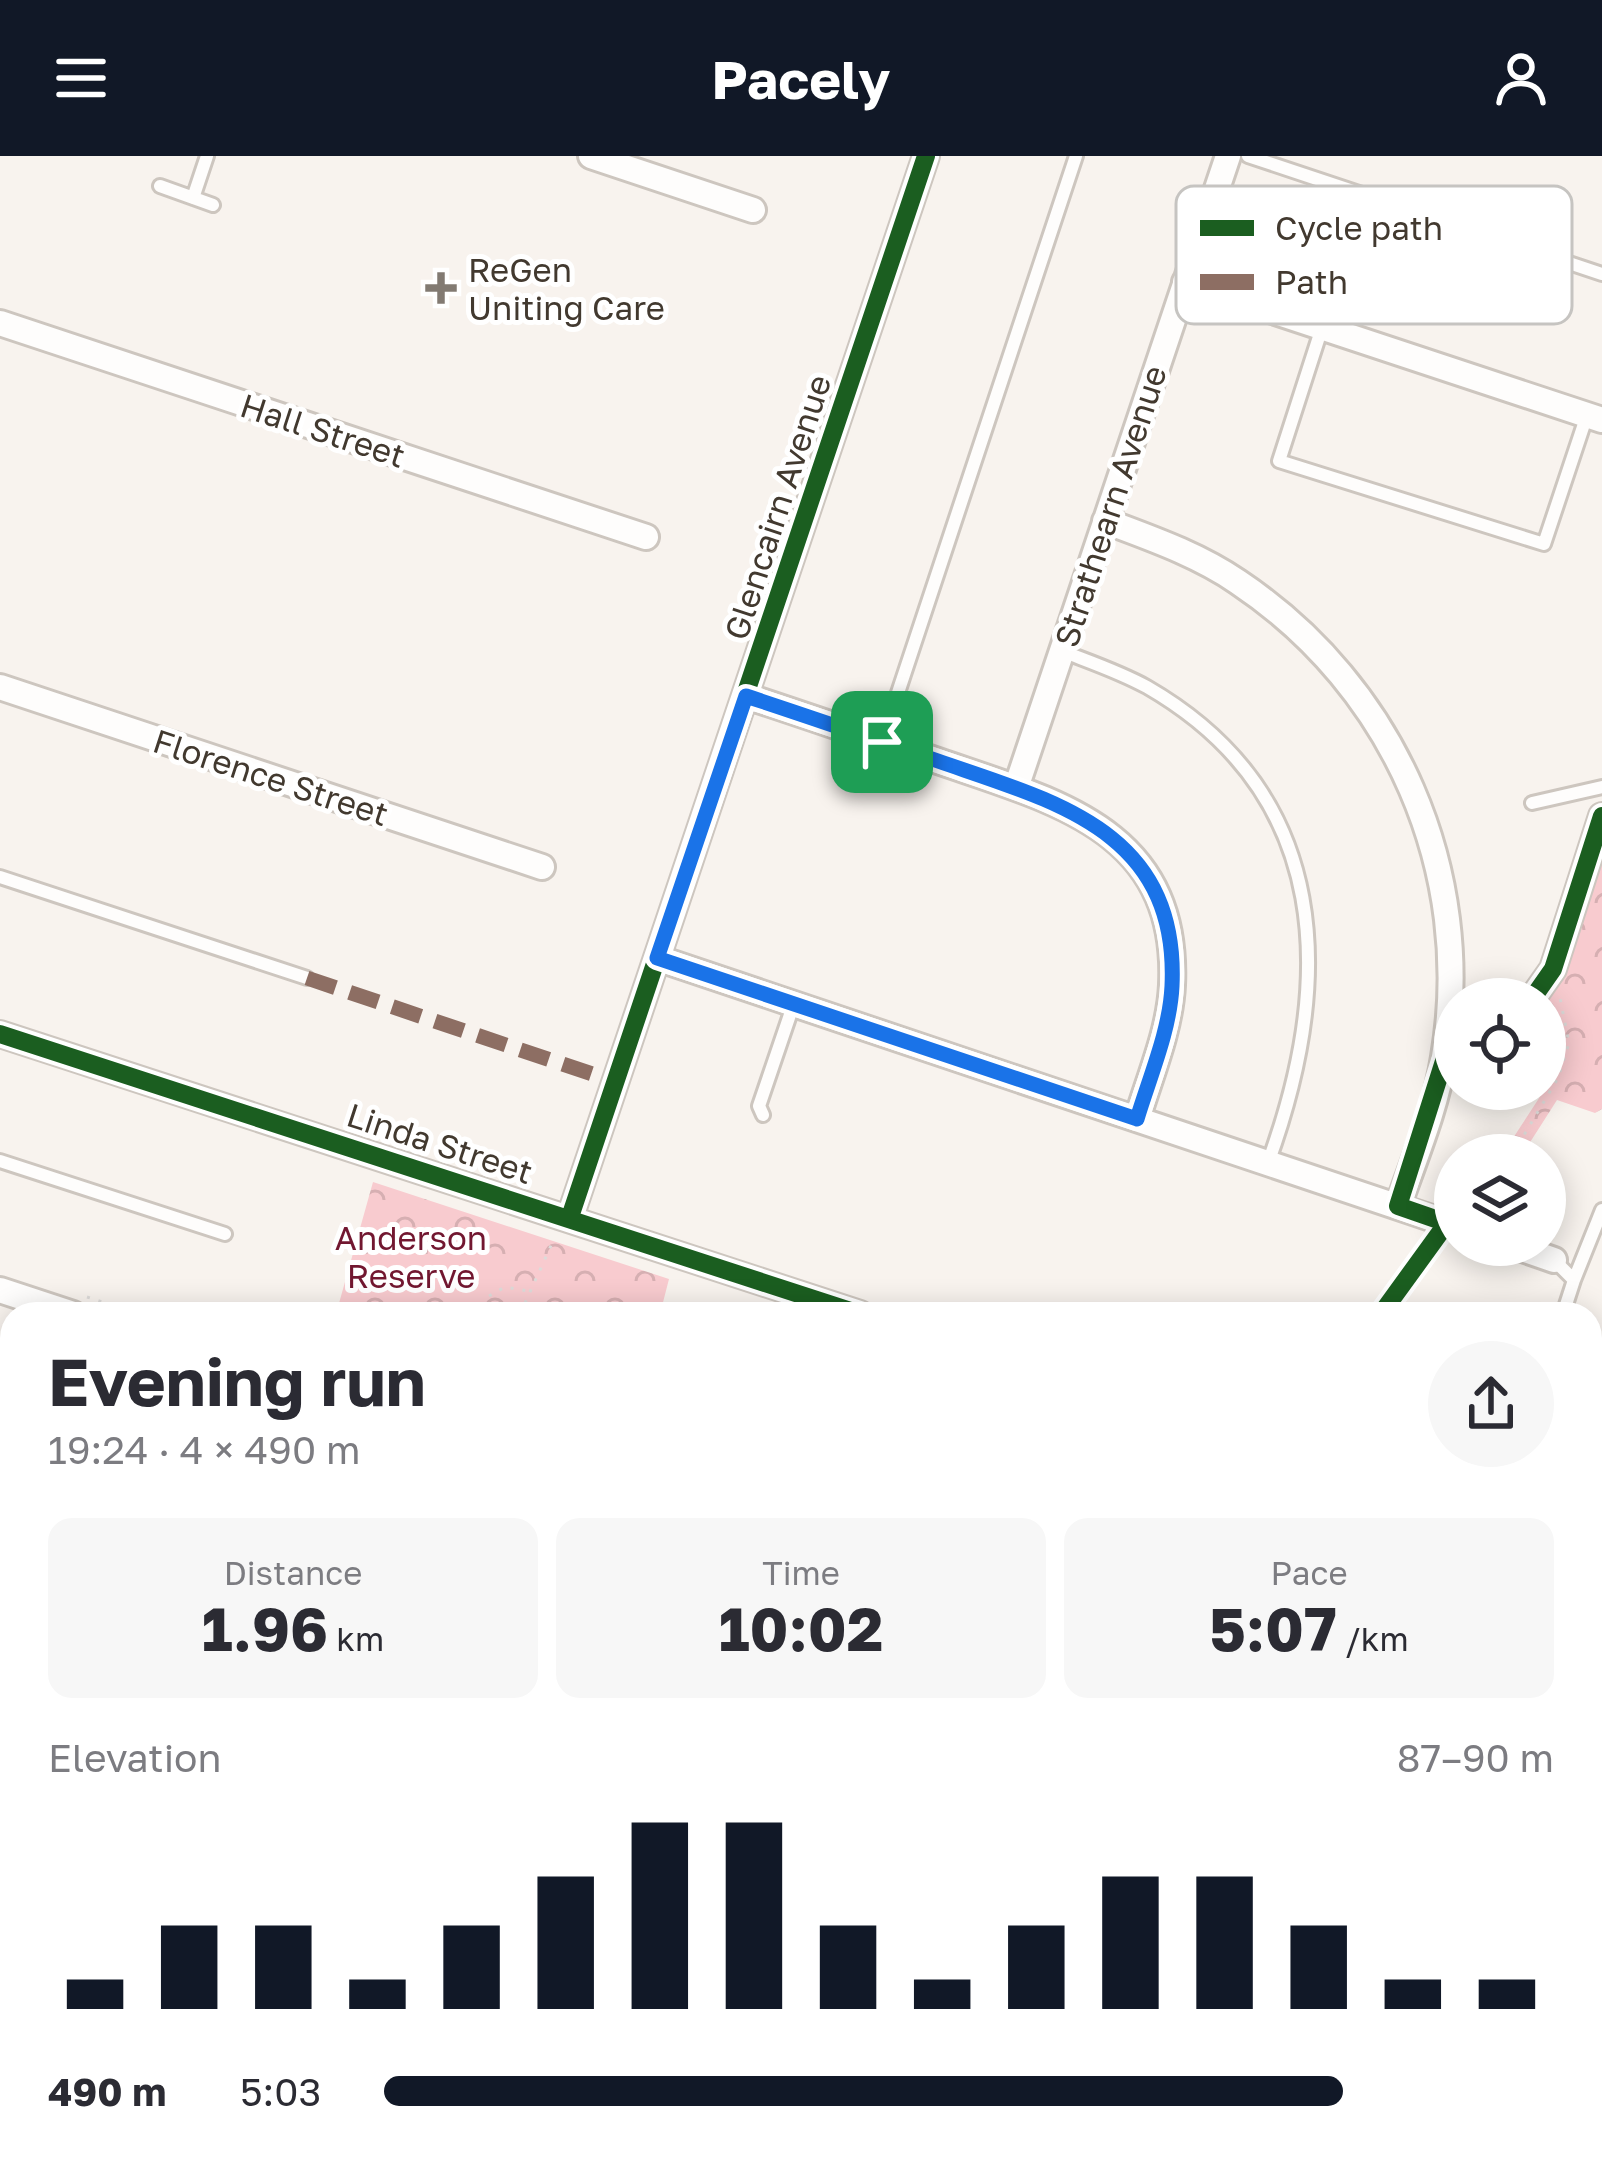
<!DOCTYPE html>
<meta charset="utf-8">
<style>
body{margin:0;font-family:"Golos Text",sans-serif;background:#f7f7f7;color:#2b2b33;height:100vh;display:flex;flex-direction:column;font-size:45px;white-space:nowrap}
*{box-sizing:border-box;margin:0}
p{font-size:39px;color:#7c7c81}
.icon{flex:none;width:66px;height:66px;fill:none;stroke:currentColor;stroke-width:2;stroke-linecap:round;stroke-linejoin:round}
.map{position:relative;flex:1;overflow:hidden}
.panel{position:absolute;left:0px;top:1146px;width:1602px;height:858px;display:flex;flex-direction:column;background:#fff;border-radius:36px 36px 0 0;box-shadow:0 6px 30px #0003}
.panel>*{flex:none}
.fabs{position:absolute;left:1434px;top:822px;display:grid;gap:24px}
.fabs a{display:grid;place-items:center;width:132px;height:132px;border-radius:50%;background:#fff;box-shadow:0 6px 30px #0003;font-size:60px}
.pin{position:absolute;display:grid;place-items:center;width:102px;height:102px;color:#fff;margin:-51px;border-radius:24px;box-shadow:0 6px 18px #0006}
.round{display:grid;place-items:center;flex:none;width:126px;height:126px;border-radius:63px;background:#f7f7f7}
.overview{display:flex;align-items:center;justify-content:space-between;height:204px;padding:0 48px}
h1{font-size:66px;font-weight:700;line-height:90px}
.figures{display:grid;grid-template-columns:repeat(3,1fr);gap:18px;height:204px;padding:12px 48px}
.figures div{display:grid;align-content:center;border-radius:24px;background:#f7f7f7;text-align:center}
.figures b{font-size:60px;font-weight:700}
.figures small{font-size:33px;font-weight:400}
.figures p{font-size:33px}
.chart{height:336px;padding:24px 48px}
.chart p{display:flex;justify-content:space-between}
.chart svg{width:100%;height:216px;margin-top:12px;stroke:#111827;stroke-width:6}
ul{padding:0 48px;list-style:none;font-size:39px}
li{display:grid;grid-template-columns:192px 144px 1fr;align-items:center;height:90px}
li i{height:30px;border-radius:15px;background:#111827}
header{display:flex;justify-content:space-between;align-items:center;height:156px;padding:0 48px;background:#111827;color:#fff;font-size:54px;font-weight:700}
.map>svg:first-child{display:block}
.park{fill:url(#park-crowns)}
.building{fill:#e3d9d4;stroke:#cac3be;stroke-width:3}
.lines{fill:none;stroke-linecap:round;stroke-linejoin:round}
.lane-casing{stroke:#cdc6bf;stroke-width:18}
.street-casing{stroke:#cdc6bf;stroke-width:30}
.secondary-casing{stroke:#cdc6bf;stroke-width:39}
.path{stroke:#dddbd9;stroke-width:3;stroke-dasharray:3 9;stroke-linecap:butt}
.lane{stroke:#fefdfc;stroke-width:12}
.street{stroke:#fefdfc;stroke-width:24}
.secondary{stroke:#fefdfc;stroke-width:33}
.quiet{stroke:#8d6e63;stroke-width:15;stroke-dasharray:30 15;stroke-linecap:butt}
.cycleway-casing{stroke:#fff;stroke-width:26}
.cycleway{stroke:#1b5e20;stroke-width:18}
.route-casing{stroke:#fff;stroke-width:24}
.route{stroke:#1a73e8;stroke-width:15}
.poi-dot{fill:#827a72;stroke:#fff;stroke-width:4.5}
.labels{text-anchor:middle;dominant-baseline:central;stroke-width:10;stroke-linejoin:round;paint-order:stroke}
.poi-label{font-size:33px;fill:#42392f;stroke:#fff;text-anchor:start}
.street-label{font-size:33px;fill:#42392f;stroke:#fff}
.park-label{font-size:33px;fill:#721730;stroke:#fff}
.key{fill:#fff;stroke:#c6c4c1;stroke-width:3}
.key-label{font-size:33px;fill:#42392f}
</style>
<header><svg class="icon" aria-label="menu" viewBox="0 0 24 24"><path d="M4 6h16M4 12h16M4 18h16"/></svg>Pacely<svg class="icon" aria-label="person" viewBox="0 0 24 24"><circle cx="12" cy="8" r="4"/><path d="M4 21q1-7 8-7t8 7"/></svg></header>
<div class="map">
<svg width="1602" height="2004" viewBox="0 0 1602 2004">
<defs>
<pattern id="park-crowns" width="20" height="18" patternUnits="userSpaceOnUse" patternTransform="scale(3)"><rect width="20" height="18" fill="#f8cbcf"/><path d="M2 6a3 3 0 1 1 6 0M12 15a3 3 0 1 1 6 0" fill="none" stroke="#d6afb2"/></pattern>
</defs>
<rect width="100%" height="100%" fill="#f8f3ee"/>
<!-- park -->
<path class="park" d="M1602 694V953L1595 957 1557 944 1522 999H1502L1545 933V849L1560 825Z
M373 1026 669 1123 660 1158H336Z
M12 1887V1992H109L145 2004H0V1922Z"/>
<!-- building -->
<path class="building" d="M247 1992H281L276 2004H242Z"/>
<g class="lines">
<defs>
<path id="lane" d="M1248 0 1602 118
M160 30 213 49
M1365 38 1279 305 1544 388 1587 259
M193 42 207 0
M1062 495C1090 506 1120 516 1147 531 1334 639 1334 826 1268 1007
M882 585 1076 0
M1532 647 1602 631
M0 721 307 822
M763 959 759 950 794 847
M0 1005 225 1078
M1554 1104 1574 1124 1563 1158
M1574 1124 1602 1054
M1590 1425 1602 1388
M1401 2004 1405 1992"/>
<path id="street" d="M591 0 753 54
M1185 126 1602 264
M0 167 646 381
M1105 365C1150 382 1197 398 1238 426 1395 531 1475 715 1444 901 1436 952 1415 1001 1398 1050
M0 531 542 711
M746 540C810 561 874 583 938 605 1057 646 1179 674 1172 829 1170 874 1150 920 1137 963
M1016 632 1228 0
M657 802 1455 1070
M1532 843 1553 813 1602 660
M0 878 860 1158
M570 1061 926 0
M1511 1089 1554 1104
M0 1134 73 1158
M1590 1242 1602 1241
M0 1411 12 1415
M1590 1812 1602 1776
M0 1878 12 1843
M307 2004 311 1992
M620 2004 624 1992
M917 2004 918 1992
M979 2004V1992
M1256 2004 1260 1992
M1530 2004 1534 1992"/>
<path id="secondary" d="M0 1820 12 1824
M558 1992 597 2004"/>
</defs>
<!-- lane casing -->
<use href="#lane" class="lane-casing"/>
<!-- street casing -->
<use href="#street" class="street-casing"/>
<!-- secondary casing -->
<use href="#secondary" class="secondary-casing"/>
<!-- path -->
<path class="path" d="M1512 999 1558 922 1569 887 1560 842
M489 1140 505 1131 528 1135
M87 1141 139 1158
M520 1158 554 1083
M72 1992 79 2004"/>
<!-- lane -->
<use href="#lane" class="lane"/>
<!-- street -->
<use href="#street" class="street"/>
<!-- secondary -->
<use href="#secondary" class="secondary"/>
<!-- quiet -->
<path class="quiet" d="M307 822 616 926"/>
<defs>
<path id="cycleway" d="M1532 843 1553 813 1602 660
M0 878 860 1158
M570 1061 926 0
M1381 1158 1447 1067 1398 1050 1444 905 1455 904"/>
</defs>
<!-- cycleway casing -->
<use href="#cycleway" class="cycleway-casing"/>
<!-- cycleway -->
<use href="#cycleway" class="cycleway"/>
</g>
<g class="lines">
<defs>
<path id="route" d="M746 540C810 561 874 583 938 605 1056 646 1179 675 1172 830 1170 874 1150 920 1137 963L657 802Z"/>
</defs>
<!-- route casing -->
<use href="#route" class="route-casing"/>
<!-- route -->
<use href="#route" class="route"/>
</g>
<!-- markers -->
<path class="poi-dot" d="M435 114h12v12h12v12h-12v12h-12v-12h-12v-12h12z"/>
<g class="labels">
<!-- poi labels -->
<g class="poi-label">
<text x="468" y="113">ReGen<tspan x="468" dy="38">Uniting Care</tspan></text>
</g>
<!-- street labels -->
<g class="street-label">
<text transform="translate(323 274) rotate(18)">Hall Street</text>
<text transform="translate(1110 350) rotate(-72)">Strathearn Avenue</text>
<text transform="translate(777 351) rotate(-72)">Glencairn Avenue</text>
<text transform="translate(271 621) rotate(18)">Florence Street</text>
<text transform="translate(440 987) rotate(18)">Linda Street</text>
</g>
<!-- park labels -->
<g class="park-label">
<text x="411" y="1081">Anderson<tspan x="411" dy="38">Reserve</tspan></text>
</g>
</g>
<!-- legend -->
<rect x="1176" y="30" width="396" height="138" rx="18" class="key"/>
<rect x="1200" y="64" width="54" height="16" fill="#1b5e20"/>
<rect x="1200" y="118" width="54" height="16" fill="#8d6e63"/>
<g class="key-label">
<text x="1275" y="84">Cycle path</text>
<text x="1275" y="138">Path</text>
</g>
</svg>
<div class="fabs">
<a><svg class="icon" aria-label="locate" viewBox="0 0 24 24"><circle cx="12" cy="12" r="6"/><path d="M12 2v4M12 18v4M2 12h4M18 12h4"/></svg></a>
<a><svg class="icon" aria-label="layers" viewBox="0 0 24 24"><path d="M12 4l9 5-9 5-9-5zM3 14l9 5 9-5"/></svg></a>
</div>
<div class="pin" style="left:882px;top:586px;background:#1e9e55"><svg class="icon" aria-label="arrive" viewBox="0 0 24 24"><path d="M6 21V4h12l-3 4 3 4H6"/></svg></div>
<section class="panel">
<div class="overview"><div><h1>Evening run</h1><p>19:24 · 4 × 490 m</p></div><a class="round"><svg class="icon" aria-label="share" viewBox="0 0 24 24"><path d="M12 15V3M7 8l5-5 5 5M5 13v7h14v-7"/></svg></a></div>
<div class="figures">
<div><p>Distance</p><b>1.96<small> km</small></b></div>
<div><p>Time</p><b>10:02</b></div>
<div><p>Pace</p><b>5:07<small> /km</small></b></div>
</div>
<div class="chart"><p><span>Elevation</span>87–90 m</p>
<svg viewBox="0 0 160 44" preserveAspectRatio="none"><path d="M5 44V38M15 44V27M25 44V27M35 44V38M45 44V27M55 44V17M65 44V6M75 44V6M85 44V27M95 44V38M105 44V27M115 44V17M125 44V17M135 44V27M145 44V38M155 44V38"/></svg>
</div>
<ul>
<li><b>490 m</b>5:03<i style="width:82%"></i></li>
</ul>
</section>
</div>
